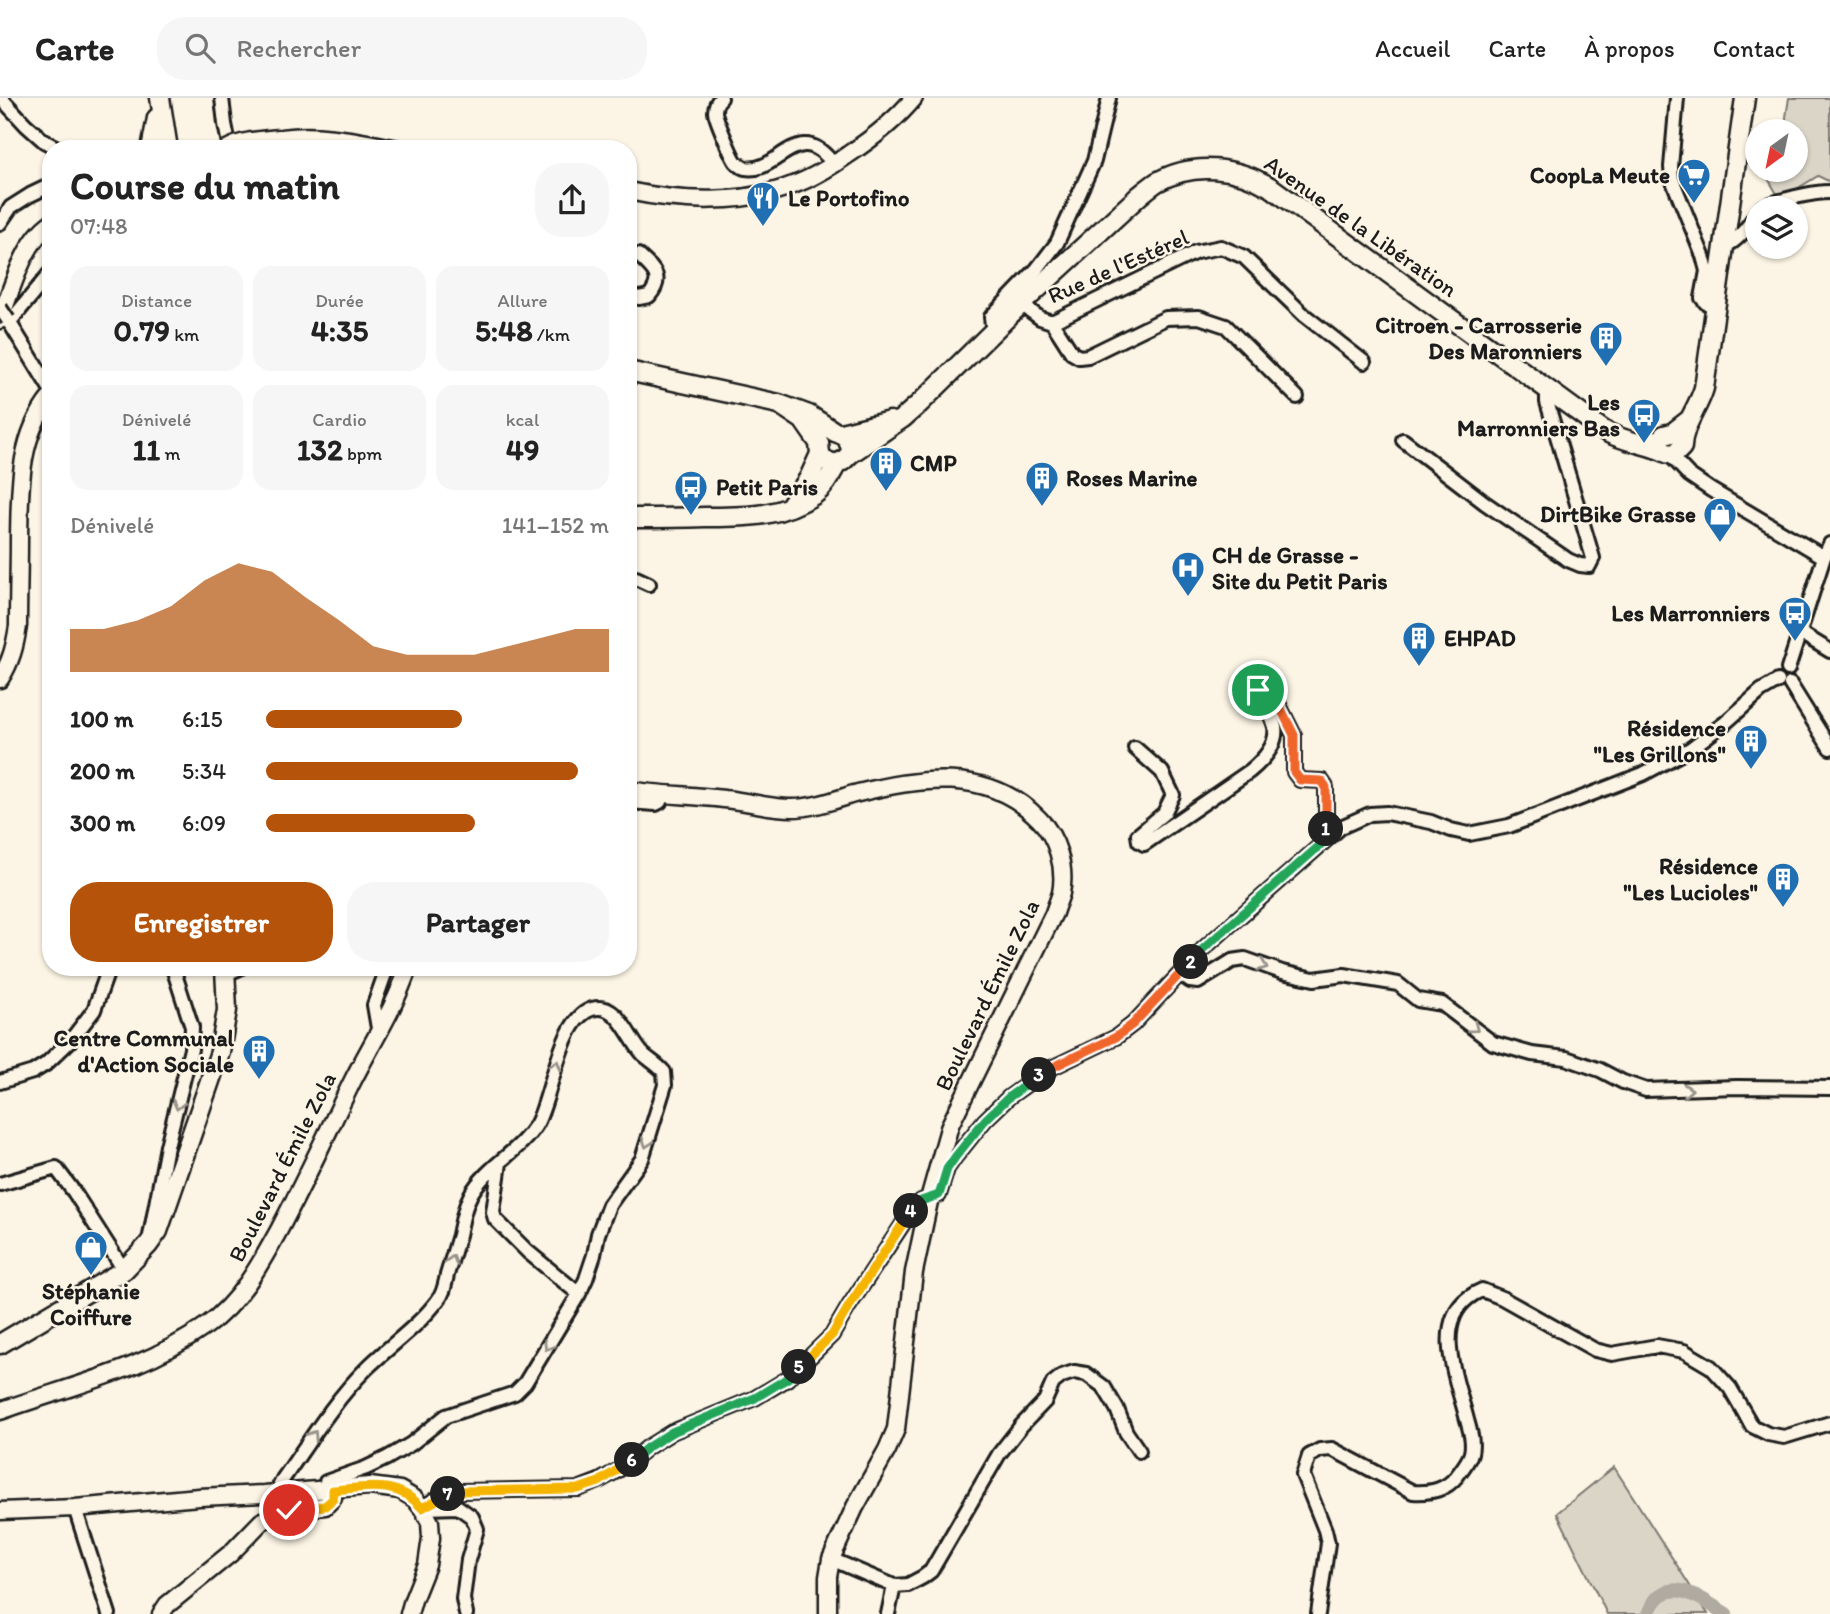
<!DOCTYPE html>
<html lang="fr">
<meta charset="utf-8">
<style>
body{margin:0;font-family:Itim,sans-serif;background:#f6f6f6;color:#222;height:100vh;display:flex;flex-direction:column;font-size:26px;white-space:nowrap}
*{box-sizing:border-box;margin:0}
p{font-size:23px;color:#767676}
.icon{flex:none;width:38px;height:38px;fill:none;stroke:currentColor;stroke-width:2;stroke-linecap:round;stroke-linejoin:round}
.map{position:relative;flex:1;overflow:hidden}
.details{position:absolute;left:42px;top:42px;width:595px;height:836px;display:flex;flex-direction:column;background:#fff;border-radius:28px;box-shadow:0 2px 5px #0004}
.details>*{flex:none}
.needle{width:46px;rotate:213deg}
.tools{position:absolute;left:1745px;top:21px;display:grid;gap:14px}
.tools a{display:grid;place-items:center;width:63px;height:63px;border-radius:50%;background:#fff;box-shadow:0 2px 5px #0004;font-size:35px}
.pin{position:absolute;display:grid;place-items:center;width:60px;height:60px;color:#fff;margin:-30px;border:4px solid #fff;border-radius:50%;box-shadow:0 2px 7px #0007}
.km{position:absolute;width:35px;height:35px;margin:-18px;border-radius:50%;background:#222;color:#fff;font-size:19px;line-height:35px;text-align:center}
.round{display:grid;place-items:center;flex:none;width:74px;height:74px;border-radius:28px;background:#f6f6f6}
.overview{display:flex;align-items:center;justify-content:space-between;height:119px;padding:0 28px}
h1{font-size:38px;font-weight:800;line-height:52px}
.figures{display:grid;grid-template-columns:repeat(3,1fr);gap:10px;height:119px;padding:7px 28px}
.figures div{display:grid;align-content:center;border-radius:18px;background:#f6f6f6;text-align:center}
.figures b{font-size:30px;font-weight:800}
.figures small{font-size:19px;font-weight:400}
.figures p{font-size:19px}
.chart{height:196px;padding:14px 28px}
.chart p{display:flex;justify-content:space-between}
.chart svg{width:100%;height:126px;margin-top:7px;fill:#b45309;opacity:.7}
.primary-button{display:flex;gap:14px;margin-top:auto;padding:14px 28px}
.primary-button a{flex:1;height:80px;border-radius:28px;background:#b45309;color:#fff;font-size:28px;font-weight:800;line-height:80px;text-align:center}
.primary-button a+a{background:#f6f6f6;color:#222}
ul{padding:0 28px;list-style:none;font-size:23px}
li{display:grid;grid-template-columns:112px 84px 1fr;align-items:center;height:52px}
li i{height:18px;border-radius:9px;background:#b45309}
header{display:flex;align-items:center;gap:42px;box-sizing:border-box;height:98px;padding:0 35px;background:#fff;border-bottom:2px solid #e0e0e0}
header strong{font-size:33px}
nav{display:flex;gap:38px;margin-inline-start:auto;font-size:24px}
.search{width:490px;height:63px;background:#f6f6f6;display:flex;align-items:center;gap:18px;box-sizing:border-box;padding:0 24px;border-radius:28px;color:#767676;font-size:26px}
.map>svg:first-child{display:block}
.green{fill:#dbd5c8;stroke:#7c7872;stroke-width:2}
.lines{fill:none;stroke-linecap:round;stroke-linejoin:round}
.canal{stroke:#b0aba1;stroke-width:14}
.street-casing{stroke:#1c1c1c;stroke-width:18}
.secondary-casing{stroke:#1c1c1c;stroke-width:21}
.primary-casing{stroke:#1c1c1c;stroke-width:23}
.street{stroke:#fcf5e5;stroke-width:12}
.secondary{stroke:#fcf5e5;stroke-width:16}
.primary{stroke:#fcf5e5;stroke-width:18}
.street-bridge-casing{stroke:#1c1c1c;stroke-width:18;stroke-linecap:butt}
.secondary-bridge-casing{stroke:#1c1c1c;stroke-width:21;stroke-linecap:butt}
.street-bridge{stroke:#fcf5e5;stroke-width:12}
.secondary-bridge{stroke:#fcf5e5;stroke-width:16}
.oneway{stroke:#97938b}
.split-1-casing{stroke:#fff;stroke-width:14}
.split-2-casing{stroke:#fff;stroke-width:14}
.split-3-casing{stroke:#fff;stroke-width:14}
.split-4-casing{stroke:#fff;stroke-width:14}
.split-5-casing{stroke:#fff;stroke-width:14}
.split-6-casing{stroke:#fff;stroke-width:14}
.split-7-casing{stroke:#fff;stroke-width:14}
.split-8-casing{stroke:#fff;stroke-width:14}
.split-1{stroke:#f0652b;stroke-width:9}
.split-2{stroke:#22a559;stroke-width:9}
.split-3{stroke:#f0652b;stroke-width:9}
.split-4{stroke:#22a559;stroke-width:9}
.split-5{stroke:#f5b400;stroke-width:9}
.split-6{stroke:#22a559;stroke-width:9}
.split-7{stroke:#f5b400;stroke-width:9}
.split-8{stroke:#f5b400;stroke-width:9}
.labels{text-anchor:middle;dominant-baseline:central;stroke-width:5;stroke-linejoin:round;paint-order:stroke}
.poi-label{font-size:23px;font-weight:bold;fill:#1c1c1c;stroke:#fcf5e5;text-anchor:end}
.street-label{font-size:23px;fill:#1c1c1c;stroke:#fcf5e5}
</style>
<header>
<strong>Carte</strong>
<div class="search"><svg class="icon" aria-label="search" viewBox="0 0 24 24"><circle cx="10" cy="10" r="6"/><path d="M15 15l6 6"/></svg>Rechercher</div>
<nav><a>Accueil</a><a>Carte</a><a>À propos</a><a>Contact</a></nav>
</header>
<div class="map">
<svg width="1830" height="1516" viewBox="0 0 1830 1516">
<rect width="100%" height="100%" fill="#fcf5e5"/>
<filter id="ink" filterUnits="userSpaceOnUse"><feTurbulence type="fractalNoise" baseFrequency=".0143" numOctaves="2"/><feDisplacementMap in="SourceGraphic" scale="14" xChannelSelector="R" yChannelSelector="G"/><feConvolveMatrix kernelMatrix="1 2 1 2 8 2 1 2 1" color-interpolation-filters="sRGB"/></filter>
<g filter="url(#ink)">
<!-- green -->
<path class="green" d="M1789 0H1830V84L1818 78 1780 101 1763 72H1796V33H1786V19Z
M1614 1369 1708 1516H1607L1557 1415Z"/>
<g class="lines">
<!-- canal -->
<path class="canal" d="M1648 1516C1665 1472 1700 1500 1726 1516"/>
<defs>
<path id="street" d="M1 0 26 27 44 43 59 51
M222 0 225 26 230 51
M721 0C716 4 715 8 715 14 716 21 732 59 736 64 737 65 743 70 745 70 778 77 798 17 834 67
M1677 0 1671 69 1672 81 1703 158 1707 173 1702 200 1706 205 1716 208
M1762 110C1778 102 1812 94 1830 94
M0 125 11 109 30 97 51 87
M1725 148C1739 143 1748 127 1757 116
M628 198 639 200 649 198C665 179 653 171 638 157
M1021 206 1040 220 1052 224 1196 154 1221 149 1244 159 1304 217 1364 264
M8 222 51 292
M1052 224 1072 255 1079 259 1088 258 1166 220 1199 219 1226 228 1297 299
M9 225 51 174
M993 235 991 219 1037 171 1057 145 1094 63 1109 0
M1403 342 1485 405 1568 462 1580 467 1589 468 1593 460 1547 304V291
M1669 356 1689 377 1711 392 1824 459
M628 482 636 480 649 486
M1799 534 1830 553
M1788 571 1824 459 1830 446
M1790 586 1830 650
M1135 650 1162 674 1173 697 1164 715 1138 737 1139 743 1144 746 1250 673C1262 663 1278 647 1275 629 1272 617 1263 603 1258 592L1261 584 1267 583 1294 637V674L1300 682 1322 683 1326 689V742
M628 704 656 706 660 704 661 697
M226 876 240 870
M1180 876 1190 883 1198 884 1232 863 1245 861 1282 874 1314 881 1344 877 1398 886 1418 902 1442 906 1493 945 1532 956 1566 960 1600 972 1623 984 1646 992 1737 989 1830 990
M379 936 374 907 387 870
M0 984 33 974 46 966 71 942 94 912 109 870
M500 1065 493 1114 495 1121 528 1154 579 1196
M0 1086 56 1070 74 1094 124 1172
M150 1138 167 1048 191 951 192 929 173 870
M280 1395 279 1389 283 1381C309 1344 333 1304 366 1271 389 1248 418 1229 438 1202 444 1195 445 1186 447 1177 451 1164 455 1150 459 1137 462 1123 464 1109 471 1096 487 1068 519 1054 536 1027 552 1000 559 921 592 911 619 903 629 943 644 957 651 963 658 967 664 974L665 987 642 1061 609 1107 598 1136 594 1157 586 1181 579 1196 525 1285 515 1295 446 1318 411 1346 387 1360 366 1370 326 1384 325 1392
M75 1410 109 1516
M422 1410 443 1397 458 1393 578 1391 599 1383 622 1370 648 1349 672 1334 755 1300 787 1281 832 1237 849 1208 912 1112 921 1103 939 1097 947 1071 956 1058 985 1022 1009 999 1047 972 1116 939 1133 926 1203 851 1341 729 1370 716 1387 715 1431 724 1451 732 1469 736 1509 728 1643 676 1690 651 1725 625 1761 593 1778 583
M426 1410 458 1409 472 1419 477 1431 468 1462 463 1501 466 1516
M831 1461 894 1488 908 1487 923 1479 931 1473 999 1356 1021 1328 1045 1303 1053 1285 1062 1278 1074 1274 1086 1276 1104 1289 1117 1311 1126 1334 1139 1353
M888 1516 894 1488
M1318 1516 1328 1445 1325 1432 1303 1377 1309 1358 1320 1352 1332 1351 1413 1394C1431 1395 1446 1392 1457 1378 1462 1371 1469 1363 1471 1355 1474 1342 1469 1330 1466 1318 1457 1283 1433 1227 1468 1200 1472 1197 1477 1194 1482 1192L1502 1200 1595 1252 1612 1256 1657 1248 1684 1253 1711 1269 1730 1290 1752 1328 1768 1336 1784 1339 1830 1325"/>
<path id="secondary" d="M266 44C302 31 361 43 398 51
M628 93C680 104 743 107 793 87 813 80 832 68 849 56 873 40 896 22 914 0
M0 222C11 193 24 143 51 125
M0 581C11 564 15 548 18 528 18 499 19 469 19 440 20 392 18 339 51 299
M628 692C660 697 692 697 724 701 746 703 770 710 792 710 813 710 834 702 854 696 920 680 987 668 1039 721 1057 739 1066 769 1061 795 1059 802 1056 808 1054 815L950 1027 931 1094 914 1174 896 1331 887 1352 855 1409 831 1461 828 1479V1516
M0 1313C70 1288 145 1272 206 1228 239 1205 260 1167 279 1132 305 1083 328 1033 352 984 371 946 395 910 408 870
M0 1413 75 1410 199 1399 264 1396 370 1388 400 1392 415 1401 422 1410 430 1424 431 1440 427 1467 413 1502 409 1516
M161 1516 167 1507 231 1455 261 1424 276 1415 289 1412 325 1408 333 1400V1392"/>
<path id="primary" d="M160 0 168 51
M151 51 157 20
M628 273 779 306 809 317 835 334 846 338 851 350 850 356
M779 306 803 322 819 345 820 356 823 361 834 366 843 363 850 356 903 320 919 306 1021 206 1140 97C1145 93 1151 88 1157 84 1194 63 1237 69 1272 90L1603 332C1624 345 1649 345 1669 356L1676 355 1682 349C1682 328 1698 311 1704 290L1745 0
M841 335 890 323
M1642 345 1661 341 1664 337 1672 335 1690 321
M791 406 809 380 820 356
M628 420C654 420 679 420 705 419 744 419 780 420 815 396 825 389 831 376 837 366
M0 1246 124 1172 148 1147 158 1133 220 954 227 912 225 870"/>
</defs>
<!-- street casing -->
<use href="#street" class="street-casing"/>
<!-- secondary casing -->
<use href="#secondary" class="secondary-casing"/>
<!-- primary casing -->
<use href="#primary" class="primary-casing"/>
<!-- street -->
<use href="#street" class="street"/>
<!-- secondary -->
<use href="#secondary" class="secondary"/>
<!-- primary -->
<use href="#primary" class="primary"/>
<defs>
<path id="street-bridge" d="M0 210 8 222"/>
<path id="secondary-bridge" d="M227 51C243 42 261 42 279 40"/>
</defs>
<!-- street-bridge casing -->
<use href="#street-bridge" class="street-bridge-casing"/>
<!-- secondary-bridge casing -->
<use href="#secondary-bridge" class="secondary-bridge-casing"/>
<!-- street-bridge -->
<use href="#street-bridge" class="street-bridge"/>
<!-- secondary-bridge -->
<use href="#secondary-bridge" class="secondary-bridge"/>
</g>
<!-- one-way arrows -->
<defs><path id="oneway-chevron" d="M-2-3.5L2.5 0L-2 3.5" fill="none" stroke-width="1.6" stroke-linecap="round" stroke-linejoin="round" transform="scale(1.75)"/></defs>
<g class="oneway">
<use href="#oneway-chevron" transform="translate(1263 868) rotate(20)"/>
<use href="#oneway-chevron" transform="translate(1474 930) rotate(37)"/>
<use href="#oneway-chevron" transform="translate(556 967) rotate(-73)"/>
<use href="#oneway-chevron" transform="translate(1688 992) rotate(-3)"/>
<use href="#oneway-chevron" transform="translate(178 1007) rotate(104)"/>
<use href="#oneway-chevron" transform="translate(647 1045) rotate(108)"/>
<use href="#oneway-chevron" transform="translate(452 1162) rotate(-74)"/>
<use href="#oneway-chevron" transform="translate(548 1248) rotate(121)"/>
<use href="#oneway-chevron" transform="translate(313 1337) rotate(-57)"/>
</g>
</g>
<g class="lines" filter="url(#ink)">
<defs>
<path id="split-1" d="M1258 592 1261 584 1267 583 1294 637V674L1300 682 1322 683 1326 689V731"/>
<path id="split-2" d="M1191 864 1203 851 1326 742V731"/>
<path id="split-3" d="M1039 977 1047 972 1116 939 1133 926 1191 864"/>
<path id="split-4" d="M911 1113 921 1103 939 1097 947 1071 956 1058 985 1022 1009 999 1039 977"/>
<path id="split-5" d="M799 1269 832 1237 849 1208 911 1113"/>
<path id="split-6" d="M632 1362 648 1349 672 1334 755 1300 788 1280 799 1269"/>
<path id="split-7" d="M448 1396 458 1393 578 1391 599 1384 632 1362"/>
<path id="split-8" d="M289 1412 325 1408 333 1401V1392C367 1389 398 1382 422 1410L448 1396"/>
</defs>
<!-- split-1 casing -->
<use href="#split-1" class="split-1-casing"/>
<!-- split-2 casing -->
<use href="#split-2" class="split-2-casing"/>
<!-- split-3 casing -->
<use href="#split-3" class="split-3-casing"/>
<!-- split-4 casing -->
<use href="#split-4" class="split-4-casing"/>
<!-- split-5 casing -->
<use href="#split-5" class="split-5-casing"/>
<!-- split-6 casing -->
<use href="#split-6" class="split-6-casing"/>
<!-- split-7 casing -->
<use href="#split-7" class="split-7-casing"/>
<!-- split-8 casing -->
<use href="#split-8" class="split-8-casing"/>
<!-- split-1 -->
<use href="#split-1" class="split-1"/>
<!-- split-2 -->
<use href="#split-2" class="split-2"/>
<!-- split-3 -->
<use href="#split-3" class="split-3"/>
<!-- split-4 -->
<use href="#split-4" class="split-4"/>
<!-- split-5 -->
<use href="#split-5" class="split-5"/>
<!-- split-6 -->
<use href="#split-6" class="split-6"/>
<!-- split-7 -->
<use href="#split-7" class="split-7"/>
<!-- split-8 -->
<use href="#split-8" class="split-8"/>
</g>
<!-- icons -->
<defs>
<symbol id="supermarket-pin" viewBox="-11 -11 22 30"><path d="M0 17L-7.5 6A9.5 9.5 0 1 1 7.5 6Z" fill="#1f6fb2" stroke="#fcf5e5"/><path d="M-6-5.5h2.5l.6 2H6L4.5 2H-2.5L-4.4-4H-6ZM-1.5 3.2a1.3 1.3 0 1 0 .1 0ZM3 3.2a1.3 1.3 0 1 0 .1 0Z" fill="#fff"/></symbol>
<symbol id="restaurant-pin" viewBox="-11 -11 22 30"><path d="M0 17L-7.5 6A9.5 9.5 0 1 1 7.5 6Z" fill="#1f6fb2" stroke="#fcf5e5"/><path d="M-5-6h1v4h1v-4h1v4h1v-4h1v5L-1.5 .5V6h-2V.5L-5-1ZM5-6V6H3V1.5H1.5Q1.5-4 5-6Z" fill="#fff"/></symbol>
<symbol id="building-pin" viewBox="-11 -11 22 30"><path d="M0 17L-7.5 6A9.5 9.5 0 1 1 7.5 6Z" fill="#1f6fb2" stroke="#fcf5e5"/><path d="M-4-6H4V6H1V3H-1V6H-4ZM-2.5-4.3h1.7v1.8h-1.7ZM.8-4.3h1.7v1.8H.8ZM-2.5-1h1.7V.8h-1.7ZM.8-1h1.7V.8H.8Z" fill="#fff"/></symbol>
<symbol id="bus-pin" viewBox="-11 -11 22 30"><path d="M0 17L-7.5 6A9.5 9.5 0 1 1 7.5 6Z" fill="#1f6fb2" stroke="#fcf5e5"/><path d="M-5-6H5V4H4V6H2V4H-2V6H-4V4H-5ZM-3.5-4V0h7V-4ZM-3.5 1.2v1.5H-2V1.2ZM2 1.2v1.5H3.5V1.2Z" fill="#fff"/></symbol>
<symbol id="shop-pin" viewBox="-11 -11 22 30"><path d="M0 17L-7.5 6A9.5 9.5 0 1 1 7.5 6Z" fill="#1f6fb2" stroke="#fcf5e5"/><path d="M-5-2.5h2.3a2.7 3.5 0 0 1 5.4 0H5L5.5 6h-11ZM-1.5-2.5h3a1.5 2.3 0 0 0-3 0Z" fill="#fff"/></symbol>
<symbol id="hospital-pin" viewBox="-11 -11 22 30"><path d="M0 17L-7.5 6A9.5 9.5 0 1 1 7.5 6Z" fill="#1f6fb2" stroke="#fcf5e5"/><path d="M-5-5h3v3.5h4V-5h3V5h-3V1.5h-4V5h-3Z" fill="#fff"/></symbol>
</defs>
<g fill-rule="evenodd">
<use href="#supermarket-pin" x="1675" y="58" width="38" height="52"/>
<use href="#restaurant-pin" x="744" y="81" width="38" height="52"/>
<use href="#building-pin" x="1587" y="221" width="38" height="52"/>
<use href="#bus-pin" x="1625" y="298" width="38" height="52"/>
<use href="#building-pin" x="867" y="346" width="38" height="52"/>
<use href="#building-pin" x="1023" y="361" width="38" height="52"/>
<use href="#bus-pin" x="672" y="370" width="38" height="52"/>
<use href="#shop-pin" x="1701" y="397" width="38" height="52"/>
<use href="#hospital-pin" x="1169" y="451" width="38" height="52"/>
<use href="#bus-pin" x="1776" y="496" width="38" height="52"/>
<use href="#building-pin" x="1400" y="521" width="38" height="52"/>
<use href="#building-pin" x="1732" y="624" width="38" height="52"/>
<use href="#building-pin" x="1764" y="762" width="38" height="52"/>
<use href="#building-pin" x="240" y="934" width="38" height="52"/>
<use href="#shop-pin" x="72" y="1130" width="38" height="52"/>
</g>
<g class="labels">
<!-- poi labels -->
<g class="poi-label">
<text x="1670" y="77">CoopLa Meute</text>
<text x="788" y="100" text-anchor="start">Le Portofino</text>
<text x="1582" y="227">Citroen - Carrosserie<tspan x="1582" dy="26">Des Maronniers</tspan></text>
<text x="1620" y="304">Les<tspan x="1620" dy="26">Marronniers Bas</tspan></text>
<text x="910" y="365" text-anchor="start">CMP</text>
<text x="1066" y="380" text-anchor="start">Roses Marine</text>
<text x="716" y="389" text-anchor="start">Petit Paris</text>
<text x="1696" y="416">DirtBike Grasse</text>
<text x="1212" y="457" text-anchor="start">CH de Grasse -<tspan x="1212" dy="26">Site du Petit Paris</tspan></text>
<text x="1770" y="515">Les Marronniers</text>
<text x="1444" y="540" text-anchor="start">EHPAD</text>
<text x="1726" y="630">Résidence<tspan x="1726" dy="26">"Les Grillons"</tspan></text>
<text x="1758" y="768">Résidence<tspan x="1758" dy="26">"Les Lucioles"</tspan></text>
<text x="234" y="940">Centre Communal<tspan x="234" dy="26">d'Action Sociale</tspan></text>
<text x="91" y="1193" text-anchor="middle">Stéphanie<tspan x="91" dy="26">Coiffure</tspan></text>
</g>
<!-- street labels -->
<g class="street-label">
<text transform="translate(1361 128) rotate(35)">Avenue de la Libération</text>
<text transform="translate(1118 168) rotate(-24)">Rue de l'Estérel</text>
<text transform="translate(987 897) rotate(-64)">Boulevard Émile Zola</text>
<text transform="translate(282 1069) rotate(-63)">Boulevard Émile Zola</text>
</g>
</g>
</svg>
<div class="tools">
<a><svg class="needle" viewBox="-14 -14 28 28"><path d="M0-13l5 13h-10z" fill="#e53935"/><path d="M0 13l5-13h-10z" fill="#767676"/></svg></a>
<a><svg class="icon" aria-label="layers" viewBox="0 0 24 24"><path d="M12 4l9 5-9 5-9-5zM3 14l9 5 9-5"/></svg></a>
</div>
<div class="pin" style="left:1258px;top:592px;background:#1e9e55"><svg class="icon" aria-label="arrive" viewBox="0 0 24 24"><path d="M6 21V4h12l-3 4 3 4H6"/></svg></div>
<div class="pin" style="left:289px;top:1412px;background:#d93025"><svg class="icon" aria-label="check" viewBox="0 0 24 24"><path d="M5 12l5 5 9-10"/></svg></div>
<b class="km" style="left:1326px;top:731px">1</b>
<b class="km" style="left:1191px;top:864px">2</b>
<b class="km" style="left:1039px;top:977px">3</b>
<b class="km" style="left:911px;top:1113px">4</b>
<b class="km" style="left:799px;top:1269px">5</b>
<b class="km" style="left:632px;top:1362px">6</b>
<b class="km" style="left:448px;top:1396px">7</b>
<section class="details">
<div class="overview"><div><h1>Course du matin</h1><p>07:48</p></div><a class="round"><svg class="icon" aria-label="share" viewBox="0 0 24 24"><path d="M12 15V3M7 8l5-5 5 5M5 13v7h14v-7"/></svg></a></div>
<div class="figures">
<div><p>Distance</p><b>0.79<small> km</small></b></div>
<div><p>Durée</p><b>4:35</b></div>
<div><p>Allure</p><b>5:48<small> /km</small></b></div>
</div>
<div class="figures">
<div><p>Dénivelé</p><b>11<small> m</small></b></div>
<div><p>Cardio</p><b>132<small> bpm</small></b></div>
<div><p>kcal</p><b>49</b></div>
</div>
<div class="chart"><p><span>Dénivelé</span>141–152 m</p>
<svg viewBox="0 0 160 44" preserveAspectRatio="none"><path d="M0 44V29L10 29L20 26L30 21L40 12L50 6L60 9L70 18L80 26L90 35L100 38L110 38L120 38L130 35L140 32L150 29L160 29V44z"/></svg>
</div>
<ul>
<li><b>100 m</b>6:15<i style="width:57%"></i></li>
<li><b>200 m</b>5:34<i style="width:91%"></i></li>
<li><b>300 m</b>6:09<i style="width:61%"></i></li>
</ul>
<div class="primary-button"><a>Enregistrer</a><a>Partager</a></div>
</section>
</div>
